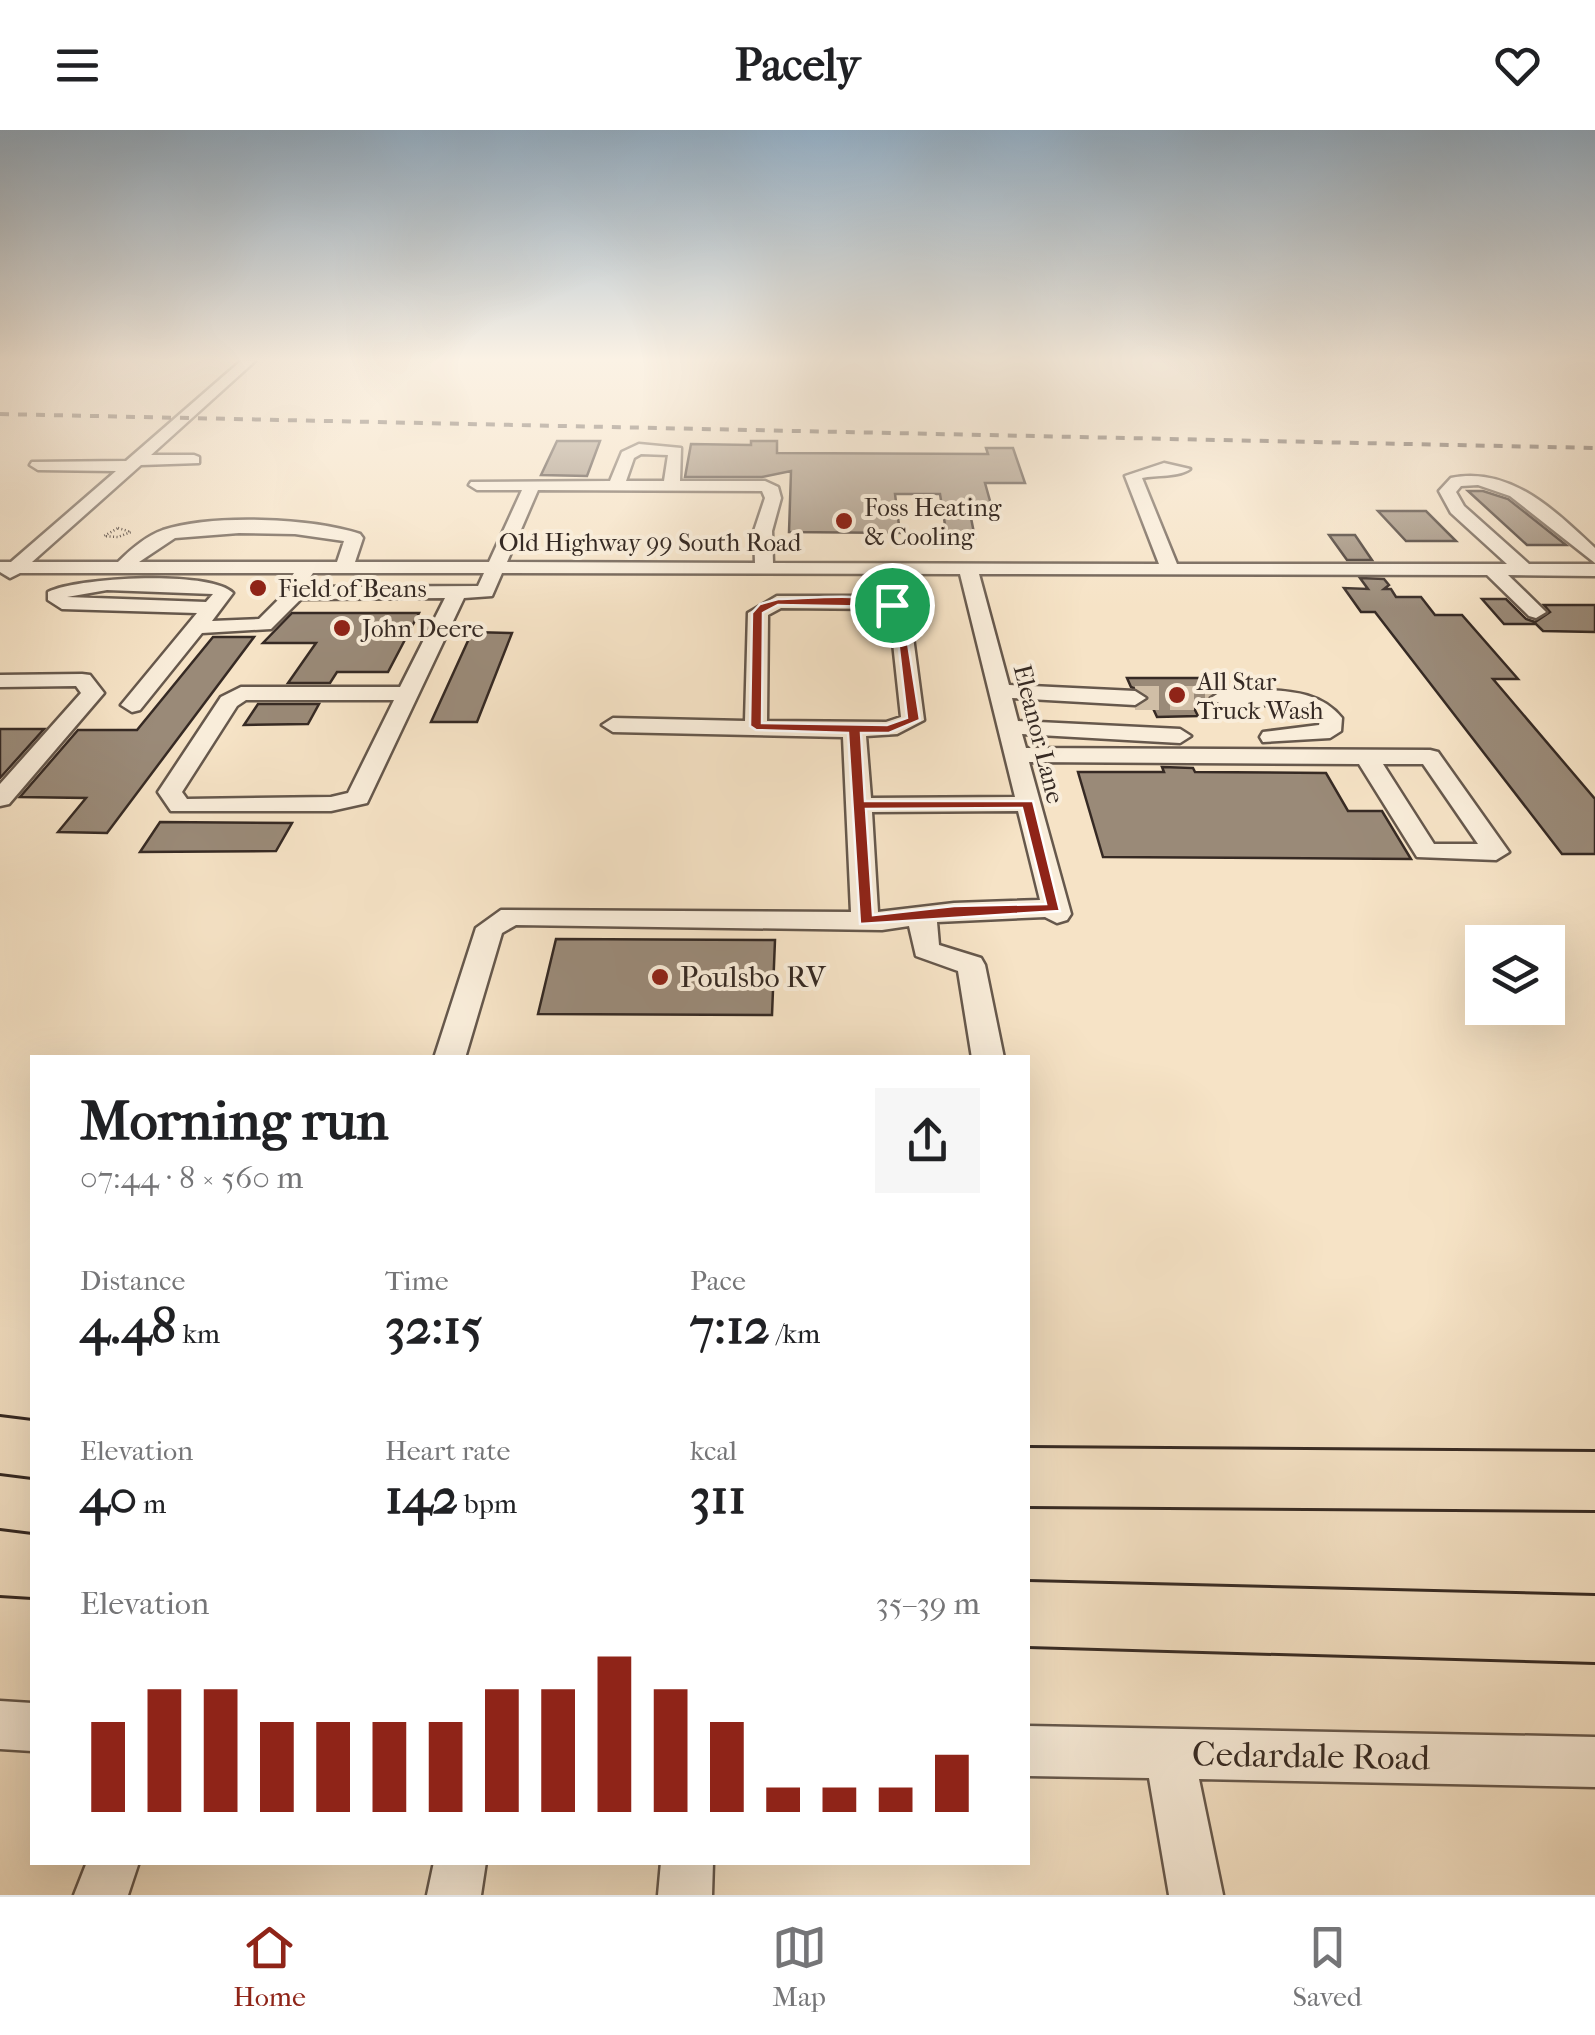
<!DOCTYPE html>
<meta charset="utf-8">
<style>
body{margin:0;font-family:"IM FELL French Canon",serif;background:#f6f6f6;color:#202124;height:100vh;display:flex;flex-direction:column;font-size:38px;white-space:nowrap}
*{box-sizing:border-box;margin:0}
p{font-size:32px;color:#757577}
.icon{flex:none;width:55px;height:55px;fill:none;stroke:currentColor;stroke-width:2;stroke-linecap:round;stroke-linejoin:round}
.map{position:relative;flex:1;overflow:hidden}
.details{position:absolute;left:30px;top:925px;width:1000px;height:810px;display:flex;flex-direction:column;background:#fff;border-radius:0px;box-shadow:0 10px 40px #0002}
.details>*{flex:none}
.buttons{position:absolute;left:1465px;top:795px;display:grid;gap:20px}
.buttons a{display:grid;place-items:center;width:100px;height:100px;border-radius:0px;background:#fff;box-shadow:0 10px 40px #0002;font-size:50px}
.pin{position:absolute;display:grid;place-items:center;width:85px;height:85px;color:#fff;margin:-42px;border:5px solid #fff;border-radius:50%;box-shadow:0 2px 10px #0007}
.round{display:grid;place-items:center;flex:none;width:105px;height:105px;border-radius:0px;background:#f6f6f6}
.headline{display:flex;align-items:center;justify-content:space-between;height:170px;padding:0 50px}
h1{font-size:55px;font-weight:800;line-height:75px}
.stats{display:grid;grid-template-columns:repeat(3,1fr);gap:15px;height:170px;padding:10px 50px}
.stats div{display:grid;align-content:center}
.stats b{font-size:50px;font-weight:800}
.stats small{font-size:28px;font-weight:400}
.stats p{font-size:28px}
.chart{height:280px;padding:20px 50px}
.chart p{display:flex;justify-content:space-between}
.chart svg{width:100%;height:180px;margin-top:10px;stroke:#8f2418;stroke-width:6}
header{display:flex;justify-content:space-between;align-items:center;height:130px;padding:0 50px;background:#fff;font-size:45px;font-weight:800}
.tab-bar{display:flex;justify-content:space-around;align-items:center;height:140px;border-top:2px solid #e0e0e0;background:#fff;font-size:28px;color:#757577}
.tab-bar a{display:grid;justify-items:center;gap:5px}
.tab-bar .on{color:#8f2418}
.map>svg:first-child{display:block}
.building{fill:#9a8a78;stroke:#362a24;stroke-width:2.5}
.lines{fill:none;stroke-linecap:round;stroke-linejoin:round}
.minor-tunnel{stroke:#d0bea6;stroke-width:24;stroke-dasharray:24 11;stroke-linecap:butt}
.minor-casing{stroke:#66584c;stroke-width:5}
.highway-casing{stroke:#362a24;stroke-width:6}
.path{stroke:#362a24;stroke-width:2.5;stroke-dasharray:1 2.5;stroke-linecap:butt}
.minor{fill:#f9edda;fill-rule:evenodd}
.highway{fill:#f6e3c6;fill-rule:evenodd}
.rail{stroke:#362a24;stroke-width:4;stroke-dasharray:9 9;stroke-linecap:butt}
.route{fill:#8f2418;stroke:#fff;stroke-width:2.5;fill-rule:evenodd}
.poi-dot{fill:#8f2418;stroke:#f9edda;stroke-width:4}
.labels{text-anchor:middle;dominant-baseline:central;stroke-width:8;stroke-linejoin:round;paint-order:stroke}
.far-poi-label{font-size:25px;fill:#362a24;stroke:#f9edda;text-anchor:start}
.far-street-label{font-size:25px;fill:#362a24;stroke:#f9edda}
.poi-label{font-size:30px;fill:#362a24;stroke:#f9edda;text-anchor:start}
.near-street-label{font-size:35px;fill:#362a24;stroke:#f9edda}
</style>
<header><svg class="icon" aria-label="menu" viewBox="0 0 24 24"><path d="M4 6h16M4 12h16M4 18h16"/></svg>Pacely<svg class="icon" aria-label="heart" viewBox="0 0 24 24"><path d="M12 20l-8-8c-3-5 5-10 8-4 3-6 11-1 8 4z"/></svg></header>
<div class="map">
<svg width="1595" height="1765" viewBox="0 0 1595 1765">
<rect width="100%" height="100%" fill="#f6e3c6"/>
<filter id="stains"><feTurbulence type="fractalNoise" baseFrequency=".002" numOctaves="4"/><feColorMatrix values="0 0 0 0 .2 0 0 0 0 .09 0 0 0 0 .02 0 0 0 .5 -.17"/></filter>
<radialGradient id="worn" r=".72"><stop offset=".6" stop-color="#630" stop-opacity="0"/><stop offset="1" stop-color="#630" stop-opacity=".3"/></radialGradient>
<!-- building -->
<path class="building" d="M557 311H600L587 346 541 345Z
M751 311H777V323L988 324 986 318H1013L1025 353H985L992 378H969L975 408 947 407 940 364H895L900 403 789 402 791 341 762 347H685L691 314 751 315Z
M1468 361H1483L1508 369 1566 415H1527Z
M1378 381H1426L1456 411H1406Z
M1329 405H1355L1372 430H1347Z
M1360 448 1384 449 1389 455 1384 459H1391L1396 467H1421L1435 485H1462L1518 549H1493L1595 669V724H1562L1375 482H1361L1344 458 1368 459Z
M1482 469H1506L1526 489 1535 492 1550 482 1544 475H1595V502L1543 501 1536 494H1504Z
M292 483H419L388 542H337L330 553H288L316 513H263Z
M472 502 512 503 477 592H431Z
M213 507H254L107 703 58 702 86 668 20 667 78 600H137Z
M1127 548H1212L1218 559 1207 567 1214 574H1192L1198 586 1157 587 1151 574H1144L1150 569 1148 565 1131 557Z
M258 574H319L308 594 244 595Z
M0 599H44L0 648Z
M1162 637 1193 638 1195 642 1326 643 1348 681H1382L1411 729 1103 727 1078 642H1164Z
M160 692 292 693 276 721 140 722Z
M556 809 775 810 772 885 538 884Z"/>
<g class="lines">
<!-- minor-tunnel -->
<path class="minor-tunnel" d="M1135 568H1222"/>
<defs>
<path id="minor" d="M241 231H255L151 325H194L199 327V333L141 335 32 432H118C131 419 146 406 163 400 213 384 311 388 360 404L363 408 355 432H489L522 360H477L469 355 471 352 610 351 622 322 639 314 681 318 680 351H765L778 357 781 368 772 401 773 433 1159 434 1125 346 1164 333 1190 339C1180 347 1156 345 1142 348L1177 434H1507L1451 383 1439 361 1451 348C1511 336 1555 381 1595 418V433L1510 366 1478 355 1461 356 1456 362 1464 376 1529 434H1595V446L1508 445 1546 482 1536 488 1529 486 1487 445 979 444 1009 555 1135 561 1146 568 1135 575 1012 568 1018 591 1180 599 1191 606 1180 613 1022 604 1026 618 1430 620 1438 622 1509 722 1496 730 1417 727 1359 634 1029 632 1071 784 1067 790 1057 793 1045 787 937 792 939 815 981 828 985 835 1004 928H972L958 841 916 826 909 796 882 800 516 795 502 803 465 928H434L476 798 501 780 851 782 843 607 613 602 602 595 613 588 745 591 748 483 777 466H879L899 471 910 484 924 590 897 604 866 606 871 668 1015 667 960 444 502 443 492 466 464 468 367 673 331 681H171L158 662 221 567 241 557H400L445 468 301 469 271 499 202 503 140 580 132 582 121 575 197 483 62 479 48 470V462C78 447 211 440 233 463L212 491 259 489 284 464 282 460 294 443H20L10 448 0 442V432H11L116 341 38 340 30 335 32 332 126 331ZM641 324 668 325 664 351H626L634 328ZM538 360 762 361 765 368 754 401 755 433 507 432ZM239 403 295 404 344 411 337 432H139L175 408ZM313 443H484L478 456 303 457ZM107 460 213 464 206 472 67 467ZM781 478 885 479 890 485 901 587 886 592 767 591 768 485ZM246 570H394L348 663 331 667 187 669 182 662 237 576ZM1383 634H1423L1478 714H1434ZM1018 681 1040 770 954 773 878 782 872 682Z
M82 544 90 545 104 563 9 674 0 676V654L81 563 76 556 0 557V545Z
M1265 560C1294 561 1323 564 1342 588L1341 601 1330 608 1263 612 1260 607 1263 602 1319 595 1320 590C1287 559 1234 589 1211 568L1222 561Z
M0 1571 32 1573V1621L0 1619Z
M1028 1596 1595 1607V1657L1199 1649 1223 1765H1169L1149 1648 1028 1646Z
M87 1732H139L128 1765H74Z
M434 1732H486L481 1765H427Z
M661 1732H713L712 1765H658Z"/>
<path id="highway" d="M0 1287 32 1291V1347L0 1343Z
M1028 1318 1595 1322V1380L1028 1376Z
M0 1401 32 1405V1467L0 1465Z
M1028 1452 1595 1466V1532L1028 1516Z"/>
</defs>
<!-- minor casing -->
<use href="#minor" class="minor-casing"/>
<!-- highway casing -->
<use href="#highway" class="highway-casing"/>
<!-- path -->
<path class="path" d="M118 398 131 402 118 407 104 406Z"/>
<!-- minor -->
<use href="#minor" class="minor"/>
<!-- highway -->
<use href="#highway" class="highway"/>
<!-- rail -->
<path class="rail" d="M0 284 1595 318"/>
</g>
<!-- sky -->
<linearGradient id="sky" x2="0" y2="1"><stop stop-color="#93aec4"/><stop offset="0.48" stop-color="#fbf2e5"/><stop offset="1" stop-color="#fbf2e5" stop-opacity="0"/></linearGradient>
<rect width="1595" height="478" fill="url(#sky)"/>
<!-- route -->
<path class="route" d="M778 469C809 469 882 459 903 481L920 590 889 603H861L865 671H1033L1060 781 860 794 848 603 756 600 750 596 752 483 760 474ZM778 475 888 477 895 484 907 588 887 595 762 593 763 483ZM1022 678 1046 774 954 776 873 785 866 679Z"/>
<!-- markers -->
<g class="poi-dot">
<circle cx="844" cy="391" r="10"/>
<circle cx="258" cy="458" r="10"/>
<circle cx="342" cy="498" r="10"/>
<circle cx="1177" cy="565" r="10"/>
<circle cx="660" cy="847" r="10"/>
</g>
<g class="labels">
<!-- far-poi labels -->
<g class="far-poi-label">
<text x="864" y="377">Foss Heating<tspan x="864" dy="29">&amp; Cooling</tspan></text>
<text x="278" y="458">Field of Beans</text>
<text x="362" y="498">John Deere</text>
<text x="1197" y="551">All Star<tspan x="1197" dy="29">Truck Wash</tspan></text>
</g>
<!-- far-street labels -->
<g class="far-street-label">
<text x="650" y="412">Old Highway 99 South Road</text>
<text transform="translate(1039 604) rotate(76)">Eleanor Lane</text>
</g>
<!-- poi labels -->
<g class="poi-label">
<text x="680" y="847">Poulsbo RV</text>
</g>
<!-- near-street labels -->
<g class="near-street-label">
<text transform="translate(1311 1626) rotate(1)">Cedardale Road</text>
</g>
</g>
<rect width="100%" height="100%" filter="url(#stains)"/>
<rect width="100%" height="100%" fill="url(#worn)"/>
</svg>
<div class="buttons">
<a><svg class="icon" aria-label="layers" viewBox="0 0 24 24"><path d="M12 4l9 5-9 5-9-5zM3 14l9 5 9-5"/></svg></a>
</div>
<div class="pin" style="left:892px;top:475px;background:#1e9e55"><svg class="icon" aria-label="arrive" viewBox="0 0 24 24"><path d="M6 21V4h12l-3 4 3 4H6"/></svg></div>
<section class="details">
<div class="headline"><div><h1>Morning run</h1><p>07:44 · 8 × 560 m</p></div><a class="round"><svg class="icon" aria-label="share" viewBox="0 0 24 24"><path d="M12 15V3M7 8l5-5 5 5M5 13v7h14v-7"/></svg></a></div>
<div class="stats">
<div><p>Distance</p><b>4.48<small> km</small></b></div>
<div><p>Time</p><b>32:15</b></div>
<div><p>Pace</p><b>7:12<small> /km</small></b></div>
</div>
<div class="stats">
<div><p>Elevation</p><b>40<small> m</small></b></div>
<div><p>Heart rate</p><b>142<small> bpm</small></b></div>
<div><p>kcal</p><b>311</b></div>
</div>
<div class="chart"><p><span>Elevation</span>35–39 m</p>
<svg viewBox="0 0 160 44" preserveAspectRatio="none"><path d="M5 44V22M15 44V14M25 44V14M35 44V22M45 44V22M55 44V22M65 44V22M75 44V14M85 44V14M95 44V6M105 44V14M115 44V22M125 44V38M135 44V38M145 44V38M155 44V30"/></svg>
</div>
</section>
</div>
<nav class="tab-bar">
<a class="on"><svg class="icon" aria-label="home" viewBox="0 0 24 24"><path d="M3 11l9-7 9 7M6 9v11h12V9"/></svg>Home</a>
<a><svg class="icon" aria-label="map" viewBox="0 0 24 24"><path d="M3 6l6-2 6 2 6-2v14l-6 2-6-2-6 2zM9 4v14M15 6v14"/></svg>Map</a>
<a><svg class="icon" aria-label="saved" viewBox="0 0 24 24"><path d="M7 4h10v16l-5-4-5 4z"/></svg>Saved</a>
</nav>
